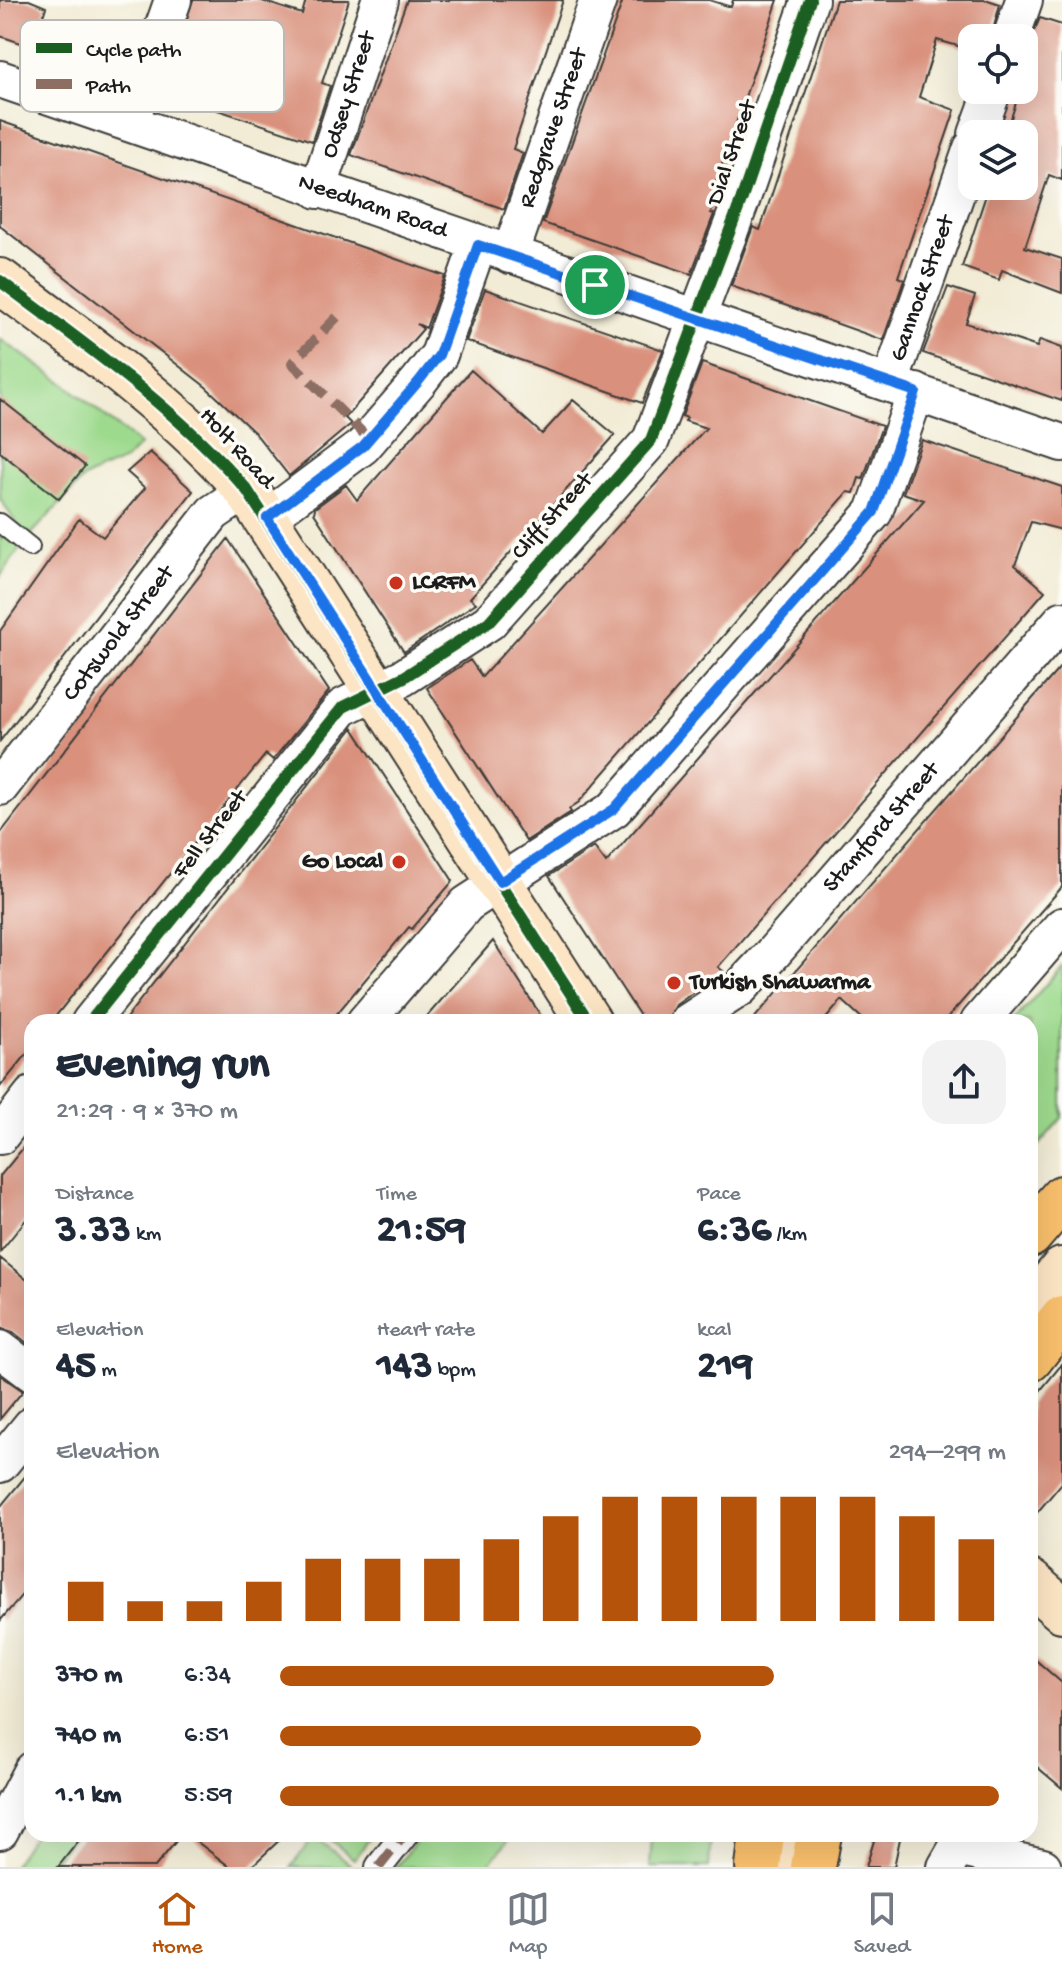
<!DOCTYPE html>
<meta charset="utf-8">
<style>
body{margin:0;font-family:"Gochi Hand",sans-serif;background:#f2f2f3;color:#1f2937;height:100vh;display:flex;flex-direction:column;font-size:30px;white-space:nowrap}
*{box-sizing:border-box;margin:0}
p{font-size:26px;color:#747a83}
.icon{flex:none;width:44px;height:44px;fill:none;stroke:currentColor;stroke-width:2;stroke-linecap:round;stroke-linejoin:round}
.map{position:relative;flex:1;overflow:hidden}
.side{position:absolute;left:24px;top:1014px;width:1014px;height:828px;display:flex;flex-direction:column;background:#fff;border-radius:24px;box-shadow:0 8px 32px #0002}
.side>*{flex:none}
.buttons{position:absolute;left:958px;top:24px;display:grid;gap:16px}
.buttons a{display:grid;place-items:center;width:80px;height:80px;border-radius:16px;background:#fff;box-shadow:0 8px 32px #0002;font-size:40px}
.pin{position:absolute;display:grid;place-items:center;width:68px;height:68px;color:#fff;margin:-34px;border:4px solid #fff;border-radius:50%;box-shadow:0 2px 8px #0007}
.round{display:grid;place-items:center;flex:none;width:84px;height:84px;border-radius:24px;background:#f2f2f3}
.headline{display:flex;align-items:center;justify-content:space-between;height:136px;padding:0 32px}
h1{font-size:44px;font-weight:700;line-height:60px}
.stats{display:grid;grid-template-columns:repeat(3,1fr);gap:12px;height:136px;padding:8px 32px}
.stats div{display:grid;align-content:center}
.stats b{font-size:40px;font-weight:700}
.stats small{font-size:22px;font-weight:400}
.stats p{font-size:22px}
.chart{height:224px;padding:16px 32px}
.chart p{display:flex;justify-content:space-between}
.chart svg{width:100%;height:144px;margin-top:8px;stroke:#b45309;stroke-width:6}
ul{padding:0 32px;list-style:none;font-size:26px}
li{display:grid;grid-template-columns:128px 96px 1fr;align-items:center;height:60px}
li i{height:20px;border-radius:10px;background:#b45309}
.tab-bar{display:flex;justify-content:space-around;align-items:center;height:112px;border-top:2px solid #e0e1e3;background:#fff;font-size:22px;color:#747a83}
.tab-bar a{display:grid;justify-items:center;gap:4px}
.tab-bar .current{color:#b45309}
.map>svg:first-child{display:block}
.green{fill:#9eda8e;stroke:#5d7b55;stroke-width:2}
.building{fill:#d9907c}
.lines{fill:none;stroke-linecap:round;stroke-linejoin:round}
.service-casing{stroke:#3c3b38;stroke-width:22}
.pedestrian-casing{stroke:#3c3b38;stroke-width:30}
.minor-casing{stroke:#3c3b38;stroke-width:40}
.secondary-casing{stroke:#3c3b38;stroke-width:48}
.trunk-casing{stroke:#3c3b38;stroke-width:48}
.service{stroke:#fff;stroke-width:18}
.pedestrian{stroke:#fff;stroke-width:26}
.minor{stroke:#fff;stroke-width:36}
.secondary{stroke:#fce5c4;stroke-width:44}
.trunk{stroke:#f8bf6c;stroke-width:44}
.quiet{stroke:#8d6e63;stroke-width:10;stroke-dasharray:20 10;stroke-linecap:butt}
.cycleway-casing{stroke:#fdfcf7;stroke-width:17}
.cycleway{stroke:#1b5e20;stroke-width:12}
.route-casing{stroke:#fff;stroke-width:16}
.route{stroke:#1a73e8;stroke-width:10}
.poi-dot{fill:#c8321e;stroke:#fdfcf7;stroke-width:3}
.labels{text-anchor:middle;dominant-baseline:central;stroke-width:7;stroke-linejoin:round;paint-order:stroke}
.street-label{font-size:24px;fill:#1c1c1c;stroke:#fdfcf7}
.poi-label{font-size:24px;font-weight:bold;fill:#1c1c1c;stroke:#fdfcf7;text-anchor:start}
.key{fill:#fdfcf7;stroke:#bab9b5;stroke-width:2}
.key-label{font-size:22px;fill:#1c1c1c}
</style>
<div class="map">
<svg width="1062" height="1867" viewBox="0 0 1062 1867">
<rect width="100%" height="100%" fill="#fdfcf7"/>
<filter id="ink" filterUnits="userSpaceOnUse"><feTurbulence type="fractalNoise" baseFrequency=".0125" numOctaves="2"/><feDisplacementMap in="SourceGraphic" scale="16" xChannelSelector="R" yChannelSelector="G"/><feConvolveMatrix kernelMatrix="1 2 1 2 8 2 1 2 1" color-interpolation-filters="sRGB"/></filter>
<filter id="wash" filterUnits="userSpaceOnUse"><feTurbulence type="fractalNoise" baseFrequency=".006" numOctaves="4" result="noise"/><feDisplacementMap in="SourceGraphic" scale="32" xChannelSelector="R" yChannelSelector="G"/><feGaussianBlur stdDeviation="1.8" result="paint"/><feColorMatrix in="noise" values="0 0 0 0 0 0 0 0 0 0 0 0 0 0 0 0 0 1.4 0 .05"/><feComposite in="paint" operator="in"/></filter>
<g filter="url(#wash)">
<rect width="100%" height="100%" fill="#f2ecd6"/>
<!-- green -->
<path class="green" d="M0 339 65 384 140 445 125 460 84 478 27 539 0 499Z
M0 529 21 547 0 577Z
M1062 966V1118L1030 1155V1022H1013Z
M34 1834H75L49 1867H12Z
M323 1834H373L354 1859Z
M422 1834H513L487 1867H396Z
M652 1834H711L709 1867H650Z
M314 1837 350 1864 347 1867H291Z"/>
<g id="blocks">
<!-- building -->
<path class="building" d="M0 0H29L46 7 33 47 0 36Z
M193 0H259L302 14 306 0H349L322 83 330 86 312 141 163 92Z
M407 0H563L513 149 523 153 504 209 351 155Z
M623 0H709L731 7 733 0H778L709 203 713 205 711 213 714 214 691 274 543 223Z
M836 0H988L1000 4 991 38H972V50L937 40 919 97 955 110 898 277 904 280 883 340 731 286 753 227 760 230Z
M1040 18 1062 25V180L1049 175 1025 247 1062 259V293L1002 270 999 280 962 267 989 186H1024V134H1006L1020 90H1024L1027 69 1024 54Z
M0 121 445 276 426 328 417 324 423 329 345 418 351 424 289 476 255 433 206 387 0 226Z
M948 287 975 296 966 323 1037 347 1040 340 1062 348V401L923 353Z
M485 289 663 350 642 403 466 341Z
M702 363 882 426 863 479 859 478 854 493 848 492 579 802 569 809 571 812 526 841 427 688 470 660 482 677 706 428 685 421 687 418 682 416Z
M471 370 542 434 573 400 615 435 470 598 476 603 404 652 314 513 315 508 346 485 357 500Z
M0 399 85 466 59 499 0 452Z
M922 440 1062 487V530L1031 522 1015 565 1045 591 718 967 723 971 676 1005 667 1022H644L549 876 594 847 606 863 924 500 903 493Z
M150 452 193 491 0 741V631L79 519 103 537 145 488 127 472Z
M228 539 329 691 273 760 266 754 51 1022H32V1048L0 1087V834Z
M1062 665V887L944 1022H866L842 1000 823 1022H751Z
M353 728 453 881 412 929 409 927 330 1022H123Z
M493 941 545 1022H422Z
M32 1137V1212L0 1252V1176Z
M0 1258 32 1284V1347L13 1332 0 1328Z
M1062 1364V1483L1030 1521V1403Z
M0 1375 23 1391 0 1419Z
M32 1468V1583L0 1621V1507Z
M1030 1655 1062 1683V1788L1030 1761Z
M84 1834H182L155 1867H58Z
M187 1834H286L251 1867H230Z
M876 1834H901L894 1867H866Z"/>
</g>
</g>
<g filter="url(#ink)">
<use href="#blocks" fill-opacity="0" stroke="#3c3b38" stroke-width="2"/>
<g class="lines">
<defs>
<path id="service" d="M0 523 30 547"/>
<path id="pedestrian" d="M379 1867 405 1834"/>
<g id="minor">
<path d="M1011 38 1024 0"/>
<path id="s1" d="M0 79 1062 443"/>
<path d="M130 122 173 0"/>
<path d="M977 134 993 90"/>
<path id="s2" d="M318 190 380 0"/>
<path id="s3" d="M510 255 598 0"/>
<path id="s4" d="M890 383 972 148"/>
<path d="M267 518 363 446 419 381 439 355 478 245"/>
<path id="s5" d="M0 787 213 513 247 490"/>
<path d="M90 1022 343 707 404 677 489 622 651 440 741 201 810 0"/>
<path d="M365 1022 467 904 614 809 847 543 874 512 916 392"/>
<path id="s6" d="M688 1022 740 988 773 953 1062 620"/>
<path d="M979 1022 1062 926"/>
<path d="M0 1136 32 1095"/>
<path d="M0 1349 32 1373"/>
<path d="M0 1464 32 1425"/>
<path d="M0 1831 32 1770"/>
<path d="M946 1867 957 1848 1043 1867"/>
</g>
<path id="secondary" d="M0 281C87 346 175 407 247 490L589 1022
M1030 1308 1062 1270
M1030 1582 1062 1610
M772 1867 786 1834"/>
<path id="trunk" d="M1030 1235 1062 1198
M1030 1359 1062 1318
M758 1867 762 1834
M813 1867 819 1834"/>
</defs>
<!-- service casing -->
<use href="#service" class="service-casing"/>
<!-- pedestrian casing -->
<use href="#pedestrian" class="pedestrian-casing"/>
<!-- minor casing -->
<use href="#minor" class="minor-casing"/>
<!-- secondary casing -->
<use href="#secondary" class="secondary-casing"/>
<!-- trunk casing -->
<use href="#trunk" class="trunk-casing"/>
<!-- service -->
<use href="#service" class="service"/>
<!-- pedestrian -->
<use href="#pedestrian" class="pedestrian"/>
<!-- minor -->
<use href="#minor" class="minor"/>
<!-- secondary -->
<use href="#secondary" class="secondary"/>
<!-- trunk -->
<use href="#trunk" class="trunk"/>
<!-- quiet -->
<path class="quiet" d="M337 317 292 363 370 440
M379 1867 405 1834"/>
<defs>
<path id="cycleway" d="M0 281C87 346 175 407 247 490L589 1022
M90 1022 343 707 404 677 489 622 651 440 741 201 810 0"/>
</defs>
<!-- cycleway casing -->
<use href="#cycleway" class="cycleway-casing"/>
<!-- cycleway -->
<use href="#cycleway" class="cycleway"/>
</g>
</g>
<g class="lines" filter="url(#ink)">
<defs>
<path id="route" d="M478 245 916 392 874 512 614 809 500 882 267 518 363 446 419 381 439 355Z"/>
</defs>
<!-- route casing -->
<use href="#route" class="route-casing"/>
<!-- route -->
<use href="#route" class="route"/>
</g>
<!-- markers -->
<g class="poi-dot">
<circle cx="396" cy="583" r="8"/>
<circle cx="399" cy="862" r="8"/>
<circle cx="674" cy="983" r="8"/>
</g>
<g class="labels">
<!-- street labels -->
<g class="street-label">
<text stroke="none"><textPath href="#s2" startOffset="100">Odsey Street</textPath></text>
<text stroke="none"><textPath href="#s3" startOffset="134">Redgrave Street</textPath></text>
<text transform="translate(733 153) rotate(-71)">Dial Street</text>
<text stroke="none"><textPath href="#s1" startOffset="394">Needham Road</textPath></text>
<text stroke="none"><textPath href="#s4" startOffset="100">Gannock Street</textPath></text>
<text transform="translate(236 449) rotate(48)">Holt Road</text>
<text transform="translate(553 517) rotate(-48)">Cliff Street</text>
<text stroke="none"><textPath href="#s5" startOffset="194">Cotswold Street</textPath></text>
<text stroke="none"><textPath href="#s6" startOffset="276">Stamford Street</textPath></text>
<text transform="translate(211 835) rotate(-52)">Fell Street</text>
</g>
<!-- poi labels -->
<g class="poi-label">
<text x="412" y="583">LCRFM</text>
<text x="383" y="862" text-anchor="end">Go Local</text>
<text x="690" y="983">Turkish Shawarma</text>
</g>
</g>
<!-- legend -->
<rect x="20" y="20" width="264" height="92" rx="12" class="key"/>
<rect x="36" y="43" width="36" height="10" fill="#1b5e20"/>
<rect x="36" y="79" width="36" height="10" fill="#8d6e63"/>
<g class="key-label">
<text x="86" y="56">Cycle path</text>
<text x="86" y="92">Path</text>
</g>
</svg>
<div class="buttons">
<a><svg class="icon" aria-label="locate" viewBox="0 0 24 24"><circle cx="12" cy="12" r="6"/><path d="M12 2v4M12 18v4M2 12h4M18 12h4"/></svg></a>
<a><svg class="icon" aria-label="layers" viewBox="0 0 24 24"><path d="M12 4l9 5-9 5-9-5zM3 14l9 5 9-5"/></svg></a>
</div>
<div class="pin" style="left:595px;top:285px;background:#1e9e55"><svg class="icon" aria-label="arrive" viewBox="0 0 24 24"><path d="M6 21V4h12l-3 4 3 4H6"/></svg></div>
<section class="side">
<div class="headline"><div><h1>Evening run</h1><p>21:29 · 9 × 370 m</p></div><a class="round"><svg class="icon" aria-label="share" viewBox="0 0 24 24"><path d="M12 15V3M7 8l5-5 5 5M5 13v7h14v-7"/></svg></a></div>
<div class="stats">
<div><p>Distance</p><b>3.33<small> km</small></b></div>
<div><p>Time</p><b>21:59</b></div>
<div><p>Pace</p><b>6:36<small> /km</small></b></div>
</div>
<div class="stats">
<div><p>Elevation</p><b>45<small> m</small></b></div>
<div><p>Heart rate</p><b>143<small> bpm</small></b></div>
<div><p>kcal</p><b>219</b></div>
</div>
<div class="chart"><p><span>Elevation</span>294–299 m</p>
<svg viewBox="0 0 160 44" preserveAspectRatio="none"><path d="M5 44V32M15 44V38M25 44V38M35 44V32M45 44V25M55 44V25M65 44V25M75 44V19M85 44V12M95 44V6M105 44V6M115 44V6M125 44V6M135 44V6M145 44V12M155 44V19"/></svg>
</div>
<ul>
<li><b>370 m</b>6:34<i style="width:68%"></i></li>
<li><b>740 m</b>6:51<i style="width:58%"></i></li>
<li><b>1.1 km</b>5:59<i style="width:99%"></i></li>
</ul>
</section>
</div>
<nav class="tab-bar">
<a class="current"><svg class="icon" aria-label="home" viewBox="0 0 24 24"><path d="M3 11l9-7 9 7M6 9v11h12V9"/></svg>Home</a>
<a><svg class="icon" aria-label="map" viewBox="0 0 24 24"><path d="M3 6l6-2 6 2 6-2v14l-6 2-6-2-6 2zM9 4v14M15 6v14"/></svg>Map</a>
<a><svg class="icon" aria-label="saved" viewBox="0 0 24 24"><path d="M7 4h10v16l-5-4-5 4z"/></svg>Saved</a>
</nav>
